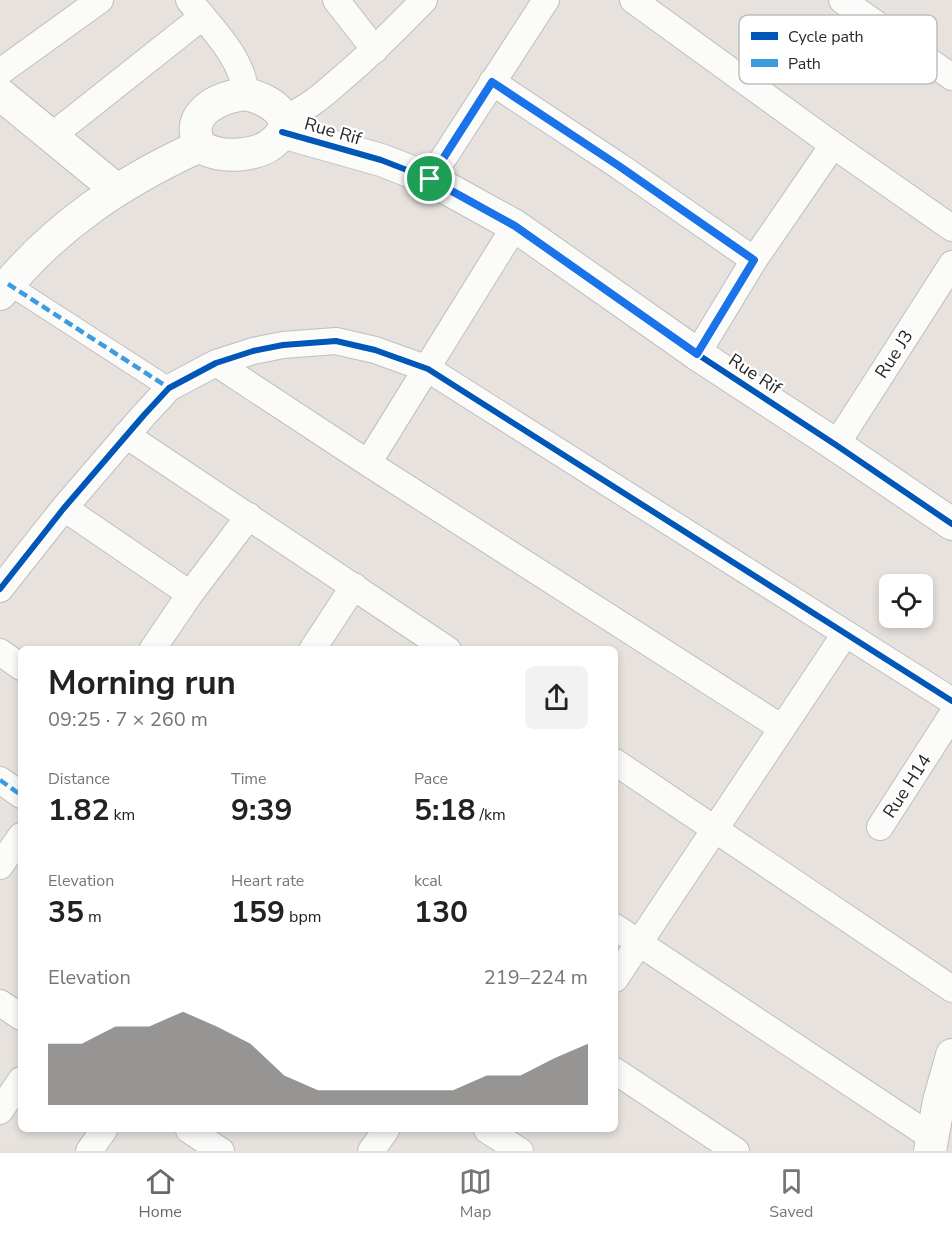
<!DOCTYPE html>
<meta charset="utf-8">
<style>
body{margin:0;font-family:"Nunito Sans",sans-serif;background:#f2f2f2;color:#222;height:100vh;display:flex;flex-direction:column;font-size:22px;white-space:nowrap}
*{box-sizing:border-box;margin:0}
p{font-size:20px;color:#767676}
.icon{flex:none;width:33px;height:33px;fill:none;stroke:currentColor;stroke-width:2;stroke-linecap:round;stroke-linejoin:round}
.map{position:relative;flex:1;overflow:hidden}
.panel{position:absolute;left:18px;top:646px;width:600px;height:486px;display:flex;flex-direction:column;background:#fff;border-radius:9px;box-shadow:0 3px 9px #0003}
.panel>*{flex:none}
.controls{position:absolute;left:879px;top:574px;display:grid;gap:12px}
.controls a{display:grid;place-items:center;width:54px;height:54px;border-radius:9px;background:#fff;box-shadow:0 3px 9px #0003;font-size:30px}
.pin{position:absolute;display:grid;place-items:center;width:51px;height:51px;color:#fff;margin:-26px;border:3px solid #fff;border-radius:50%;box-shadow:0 2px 6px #0007}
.round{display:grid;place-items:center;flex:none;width:63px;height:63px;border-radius:9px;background:#f2f2f2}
.headline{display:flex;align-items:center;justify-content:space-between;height:102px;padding:0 30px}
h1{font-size:33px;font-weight:700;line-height:45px}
.figures{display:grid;grid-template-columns:repeat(3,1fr);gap:9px;height:102px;padding:6px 30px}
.figures div{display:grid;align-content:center}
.figures b{font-size:30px;font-weight:700}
.figures small{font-size:16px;font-weight:400}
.figures p{font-size:16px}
.chart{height:168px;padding:12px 30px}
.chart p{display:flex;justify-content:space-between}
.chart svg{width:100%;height:108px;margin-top:6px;fill:#6b6967;opacity:.7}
.menu{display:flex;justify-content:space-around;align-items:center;height:84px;border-top:2px solid #e0e0e0;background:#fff;font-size:16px;color:#767676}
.menu a{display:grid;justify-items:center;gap:3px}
.menu .on{color:#6b6967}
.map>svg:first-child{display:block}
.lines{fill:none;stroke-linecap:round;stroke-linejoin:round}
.pedestrian-casing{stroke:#c0bebf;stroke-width:22}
.minor-casing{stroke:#c0bebf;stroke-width:28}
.tertiary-casing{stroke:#c0bebf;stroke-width:34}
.pedestrian{stroke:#fbfbfa;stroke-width:20}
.minor{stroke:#fbfbfa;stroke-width:26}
.tertiary{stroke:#fbfbfa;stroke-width:32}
.quiet{stroke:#3d9ce0;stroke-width:4.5;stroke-dasharray:9 4.5;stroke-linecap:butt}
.cycleway-casing{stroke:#fff;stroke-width:10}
.cycleway{stroke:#0057b8;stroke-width:6}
.route-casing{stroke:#fff;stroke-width:12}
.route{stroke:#1a73e8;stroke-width:8}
.labels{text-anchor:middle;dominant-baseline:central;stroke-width:4.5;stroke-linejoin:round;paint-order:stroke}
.street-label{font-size:18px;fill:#282828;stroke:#fff}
.key{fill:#fff;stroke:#bebebe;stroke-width:1.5}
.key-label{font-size:16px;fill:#282828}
</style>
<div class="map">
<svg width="952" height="1151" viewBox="0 0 952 1151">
<rect width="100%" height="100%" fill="#e7e2dd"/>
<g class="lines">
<defs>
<path id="pedestrian" d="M8 284 169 388"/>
<path id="minor" d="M189 0C211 28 242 56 246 94
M336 0 375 50
M633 0 833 145 952 228
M842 0 952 77
M0 72 100 0
M492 82 619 166 754 260
M283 118C306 110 322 96 340 80 370 55 397 28 424 0
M53 135 202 17
M430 179 546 0
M697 354 754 260 833 145
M216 363 368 463 782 728
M126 435 448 650
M836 445 952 264
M368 463 515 226
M64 508 190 594
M0 589 64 508 144 415 169 388 216 363 253 351 283 345 336 341 375 350 428 369 952 701
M152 650 190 594 249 516
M312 650 354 586
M0 652 21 667
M615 762 952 989
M0 780 21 795
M880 827 952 715
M0 866 21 836
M615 927 933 1138
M615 979 845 634
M0 1003 21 1017
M615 1071 736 1151
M0 1111 21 1080
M189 1130 221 1151
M487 1130 520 1151
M89 1151 104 1130
M371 1151 386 1130"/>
<path id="tertiary" d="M0 94 117 190
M246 94C266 98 299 116 277 139 261 157 219 160 200 146 183 113 219 97 246 94Z
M282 132 381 160 430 179 515 226 697 354 836 445 952 524
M0 294C55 226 121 182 200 146
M930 1151 939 1101 952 1055"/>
</defs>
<!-- pedestrian casing -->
<use href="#pedestrian" class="pedestrian-casing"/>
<!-- minor casing -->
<use href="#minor" class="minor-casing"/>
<!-- tertiary casing -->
<use href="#tertiary" class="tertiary-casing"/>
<!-- pedestrian -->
<use href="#pedestrian" class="pedestrian"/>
<!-- minor -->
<use href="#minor" class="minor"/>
<!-- tertiary -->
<use href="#tertiary" class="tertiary"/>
<!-- quiet -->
<path class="quiet" d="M8 284 169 388
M0 780 21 795"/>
<defs>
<path id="cycleway" d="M282 132 381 160 430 179 515 226 697 354 836 445 952 524
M0 589 64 508 144 415 169 388 216 363 253 351 283 345 336 341 375 350 428 369 952 701"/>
</defs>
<!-- cycleway casing -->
<use href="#cycleway" class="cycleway-casing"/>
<!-- cycleway -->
<use href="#cycleway" class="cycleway"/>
</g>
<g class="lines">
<defs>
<path id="route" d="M492 82 619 166 754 260 697 354 515 226 430 179Z"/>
</defs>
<!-- route casing -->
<use href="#route" class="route-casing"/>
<!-- route -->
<use href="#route" class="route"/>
</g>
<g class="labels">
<!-- street labels -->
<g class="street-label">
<text transform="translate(333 131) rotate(16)">Rue Rif</text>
<text transform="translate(894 354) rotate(-57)">Rue J3</text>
<text transform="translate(755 374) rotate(33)">Rue Rif</text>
<text transform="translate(907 786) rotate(-57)">Rue H14</text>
</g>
</g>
<!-- legend -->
<rect x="739" y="15" width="198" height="69" rx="9" class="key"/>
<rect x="751" y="32" width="27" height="8" fill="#0057b8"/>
<rect x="751" y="59" width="27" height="8" fill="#3d9ce0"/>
<g class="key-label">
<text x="788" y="42">Cycle path</text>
<text x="788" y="69">Path</text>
</g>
</svg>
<div class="controls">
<a><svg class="icon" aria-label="locate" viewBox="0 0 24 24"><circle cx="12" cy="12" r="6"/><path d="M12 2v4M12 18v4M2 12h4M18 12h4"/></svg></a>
</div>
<div class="pin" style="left:430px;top:179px;background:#1e9e55"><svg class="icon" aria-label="arrive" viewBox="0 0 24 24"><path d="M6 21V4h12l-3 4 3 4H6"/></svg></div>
<section class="panel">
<div class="headline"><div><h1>Morning run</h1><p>09:25 · 7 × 260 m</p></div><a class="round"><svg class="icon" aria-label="share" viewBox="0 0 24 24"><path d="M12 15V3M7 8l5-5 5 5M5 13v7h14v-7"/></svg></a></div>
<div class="figures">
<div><p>Distance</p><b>1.82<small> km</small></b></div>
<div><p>Time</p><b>9:39</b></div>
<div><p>Pace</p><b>5:18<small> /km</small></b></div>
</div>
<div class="figures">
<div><p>Elevation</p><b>35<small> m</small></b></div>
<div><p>Heart rate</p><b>159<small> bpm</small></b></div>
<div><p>kcal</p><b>130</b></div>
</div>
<div class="chart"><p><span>Elevation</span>219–224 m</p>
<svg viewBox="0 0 160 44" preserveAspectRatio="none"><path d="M0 44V19L10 19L20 12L30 12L40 6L50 12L60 19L70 32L80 38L90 38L100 38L110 38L120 38L130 32L140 32L150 25L160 19V44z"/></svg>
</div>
</section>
</div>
<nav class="menu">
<a class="on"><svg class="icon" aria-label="home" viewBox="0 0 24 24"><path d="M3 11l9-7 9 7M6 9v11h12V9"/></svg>Home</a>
<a><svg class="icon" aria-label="map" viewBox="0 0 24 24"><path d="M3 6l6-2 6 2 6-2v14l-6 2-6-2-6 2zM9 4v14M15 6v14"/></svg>Map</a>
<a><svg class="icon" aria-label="saved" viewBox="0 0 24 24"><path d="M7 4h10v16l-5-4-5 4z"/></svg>Saved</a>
</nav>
